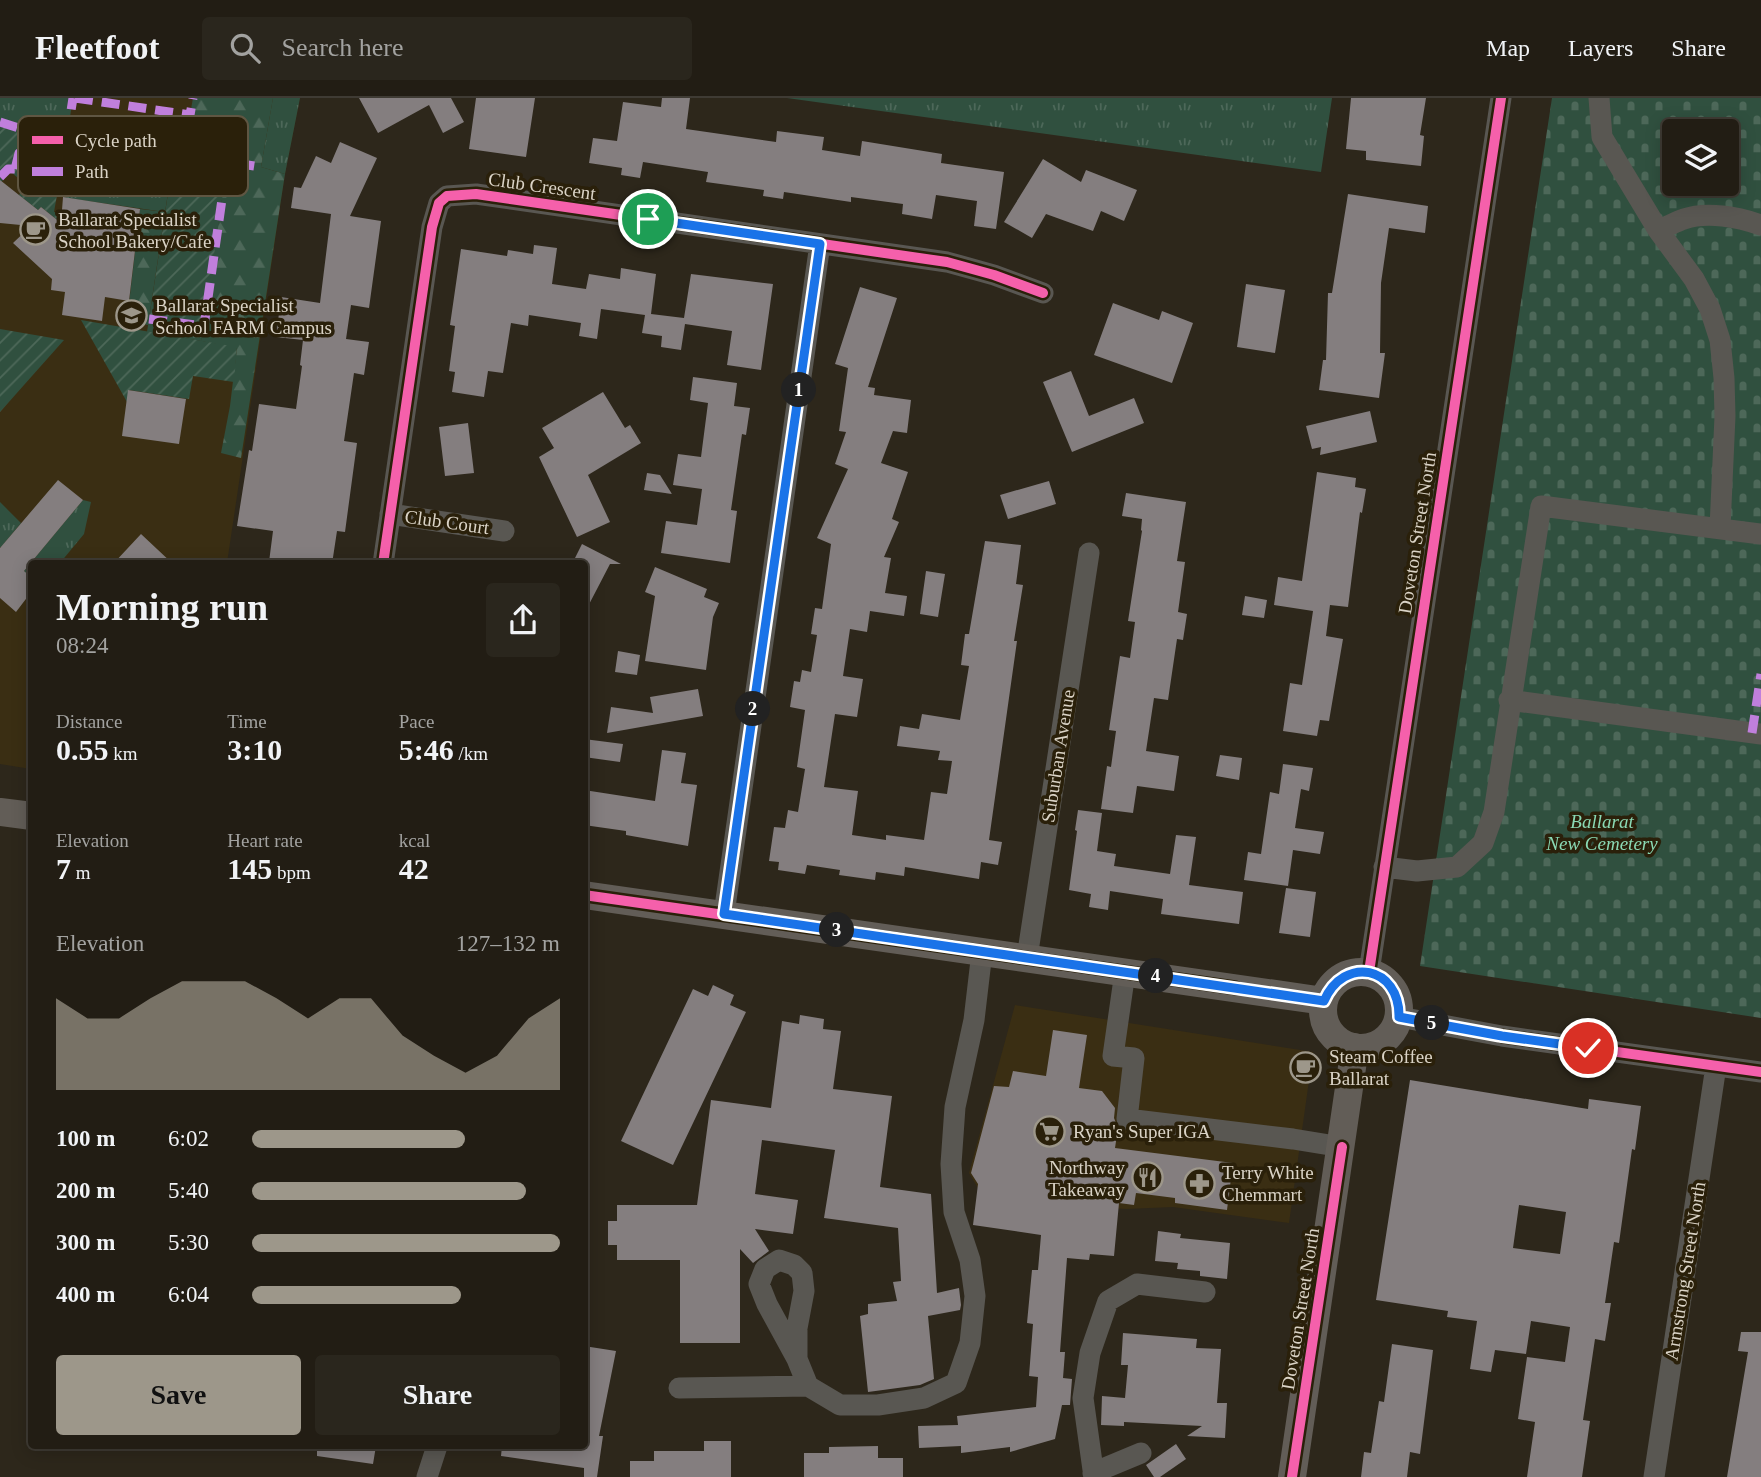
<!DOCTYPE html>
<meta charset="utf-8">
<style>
body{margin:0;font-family:"Times New Roman",serif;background:#2a261d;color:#f1f3f6;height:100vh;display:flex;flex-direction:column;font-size:26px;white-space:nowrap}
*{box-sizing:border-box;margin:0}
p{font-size:23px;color:#a2a2a0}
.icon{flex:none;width:38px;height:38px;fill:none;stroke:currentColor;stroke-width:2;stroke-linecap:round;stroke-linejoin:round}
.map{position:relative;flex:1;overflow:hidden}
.details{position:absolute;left:28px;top:462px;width:560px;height:889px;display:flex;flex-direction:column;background:#221d14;border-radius:7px;box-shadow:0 4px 18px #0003,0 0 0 2px #3f3b34}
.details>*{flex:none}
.controls{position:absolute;left:1662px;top:21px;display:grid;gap:14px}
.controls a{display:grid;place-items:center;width:77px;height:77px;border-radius:7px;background:#221d14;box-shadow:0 4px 18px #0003,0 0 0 2px #3f3b34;font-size:35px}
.pin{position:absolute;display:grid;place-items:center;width:60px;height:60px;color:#fff;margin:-30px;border:4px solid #fff;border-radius:50%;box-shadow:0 2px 7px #0007}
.km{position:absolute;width:35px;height:35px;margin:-18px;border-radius:50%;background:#222;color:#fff;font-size:19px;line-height:35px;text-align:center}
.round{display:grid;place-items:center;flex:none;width:74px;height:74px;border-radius:7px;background:#2a261d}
.summary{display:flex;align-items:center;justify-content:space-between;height:119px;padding:0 28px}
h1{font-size:38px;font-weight:700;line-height:52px}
.stats{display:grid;grid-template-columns:repeat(3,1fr);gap:10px;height:119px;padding:7px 28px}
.stats div{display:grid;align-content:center}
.stats b{font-size:30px;font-weight:700}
.stats small{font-size:19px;font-weight:400}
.stats p{font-size:19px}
.chart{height:196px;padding:14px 28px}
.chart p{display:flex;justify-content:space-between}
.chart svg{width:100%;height:126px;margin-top:7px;fill:#9d978a;opacity:.7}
.action{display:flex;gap:14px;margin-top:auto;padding:14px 28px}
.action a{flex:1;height:80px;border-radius:7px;background:#9d978a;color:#111;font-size:28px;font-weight:700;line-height:80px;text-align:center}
.action a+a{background:#2a261d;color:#f1f3f6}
ul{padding:0 28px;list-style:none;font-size:23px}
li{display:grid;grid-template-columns:112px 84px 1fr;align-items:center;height:52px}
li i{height:18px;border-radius:9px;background:#9d978a}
header{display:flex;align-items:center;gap:42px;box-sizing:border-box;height:98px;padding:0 35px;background:#221d14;border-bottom:2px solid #3f3b34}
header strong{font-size:33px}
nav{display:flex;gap:38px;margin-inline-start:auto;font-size:24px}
.search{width:490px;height:63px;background:#2a261d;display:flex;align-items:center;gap:18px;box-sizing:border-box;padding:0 24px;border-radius:7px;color:#a2a2a0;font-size:26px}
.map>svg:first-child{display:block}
.built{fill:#3a2e13}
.grass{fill:url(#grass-tufts)}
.forest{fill:url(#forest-firs)}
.cemetery{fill:url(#cemetery-stones);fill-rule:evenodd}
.garden{fill:url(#garden-furrows)}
.building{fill:#847e7f;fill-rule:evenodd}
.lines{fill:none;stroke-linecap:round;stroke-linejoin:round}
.minor{stroke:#595752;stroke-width:21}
.major{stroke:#625d57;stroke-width:28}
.quiet{stroke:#c07fdc;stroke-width:9;stroke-dasharray:18 9;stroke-linecap:butt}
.cycleway-casing{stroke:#2a200a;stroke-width:15}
.cycleway{stroke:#f560ab;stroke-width:10}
.route-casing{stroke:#fff;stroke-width:14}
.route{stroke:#1a73e8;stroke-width:9}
.labels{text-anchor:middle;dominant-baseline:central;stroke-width:7;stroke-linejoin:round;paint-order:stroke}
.street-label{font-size:19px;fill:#dad3c6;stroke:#2a200a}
.poi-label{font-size:19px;fill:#dad3c6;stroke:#2a200a;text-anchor:start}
.park-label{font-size:19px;font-style:italic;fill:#8ad9b4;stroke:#2a200a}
.key{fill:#2a200a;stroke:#5f5642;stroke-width:2}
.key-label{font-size:19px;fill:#dad3c6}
</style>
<header>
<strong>Fleetfoot</strong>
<div class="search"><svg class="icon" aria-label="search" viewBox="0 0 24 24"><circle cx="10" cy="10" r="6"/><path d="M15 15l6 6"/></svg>Search here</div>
<nav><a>Map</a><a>Layers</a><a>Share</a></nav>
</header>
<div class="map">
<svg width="1761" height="1379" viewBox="0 0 1761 1379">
<defs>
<pattern id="grass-tufts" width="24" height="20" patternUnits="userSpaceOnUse" patternTransform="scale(1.75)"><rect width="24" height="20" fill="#30503f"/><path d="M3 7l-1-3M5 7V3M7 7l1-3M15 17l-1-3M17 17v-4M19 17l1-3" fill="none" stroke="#4d6859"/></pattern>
<pattern id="forest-firs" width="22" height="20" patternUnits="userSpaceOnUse" patternTransform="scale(1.75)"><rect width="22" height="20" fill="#30503f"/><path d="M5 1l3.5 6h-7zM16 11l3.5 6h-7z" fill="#4d6859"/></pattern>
<pattern id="cemetery-stones" width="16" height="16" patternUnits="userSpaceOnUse" patternTransform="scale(1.75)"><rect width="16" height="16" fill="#30503f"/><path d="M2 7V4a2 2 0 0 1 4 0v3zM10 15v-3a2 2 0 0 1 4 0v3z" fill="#4d6859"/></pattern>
<pattern id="garden-furrows" width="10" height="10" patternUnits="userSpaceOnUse" patternTransform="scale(1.75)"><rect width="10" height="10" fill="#30503f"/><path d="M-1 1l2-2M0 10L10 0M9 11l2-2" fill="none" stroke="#4d6859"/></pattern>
</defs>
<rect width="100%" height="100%" fill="#2d271b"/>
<!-- built -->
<path class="built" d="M0 0H300L285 76 227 465 32 466 31 671 0 666Z
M1015 907 1313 954 1289 1125 1173 1109 1126 1111 985 1102 969 1075Z"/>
<!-- grass -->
<path class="grass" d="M0 0H73L67 38 174 56 165 114 67 100 69 93 59 86 31 34 0 24Z
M273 0H300L285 76 261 69Z
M787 0H1332L1321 74Z
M149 221 204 228 201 243 147 234Z
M83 402 91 404 84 436 60 465 32 466 31 480 24 473Z
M0 404 21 425 1 449H0Z"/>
<!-- forest -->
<path class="forest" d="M193 0H273L261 69 285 76 241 360 221 355 230 308 237 250 201 243 227 66 183 57Z
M140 111 165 114 148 227 127 223Z"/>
<!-- cemetery -->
<path class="cemetery" d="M1552 0H1761V920L1420 868ZM1675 33H1727V86H1675Z"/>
<!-- garden -->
<path class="garden" d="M0 24 16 31 67 38 59 86 66 87 69 93 67 100 63 99 64 92 25 86 11 74 0 85Z
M174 56 227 66 204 228 149 221Z
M23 91 57 97 54 114 61 115 60 124 41 109 38 112 19 97Z
M81 222 237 249 234 284 193 278 189 301 129 292 127 304Z
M0 231 64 242 0 314Z"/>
<!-- building -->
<path class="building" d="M359 0H451L464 24 443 35 429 7 378 35Z
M476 0H535L526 59 469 51Z
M662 0H690L686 31 776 44 777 33 824 39 822 52 860 58 862 43 942 56 941 65 1004 74 996 131 974 128 977 103 936 97 932 121 902 116 903 106 851 99V104L784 94 783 101 763 98 764 92 706 84 708 74 643 64 640 80 621 77 622 70 589 65 593 40 617 43 623 4 661 9Z
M1351 0H1426L1420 37 1424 38 1421 68 1366 62V53L1346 51Z
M340 44 377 60 350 118 381 123 369 210 351 207 346 241 369 244 364 277 354 275 344 343 357 345 345 434 337 433 332 466 269 464 273 433 237 428 249 352 252 353 259 306 296 311 302 268 300 267 303 242 276 239 281 199 320 205 331 116 291 110 294 89 301 90 316 58 331 65Z
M1043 61 1081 84 1086 72 1137 92 1124 123 1101 113 1093 133 1046 116 1032 140 1004 124Z
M0 82 38 112 41 109 61 125 63 99 140 111 129 203 105 199 102 223 62 217 65 194 51 192 52 181 13 145 31 128 0 125Z
M1348 96 1428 108 1425 135 1389 130 1381 185 1380 255H1385L1379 300 1319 292 1323 262H1326L1328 195H1332Z
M534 147 557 150 552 186 586 191 589 176 620 181 621 170 656 176 651 216 684 220 691 176 773 186 761 272 727 267 732 233 685 226 681 252 661 249 662 238 642 235 645 217 601 211 597 241 579 238 581 225 529 217 528 228 511 225 503 275 488 273 484 299 452 294 455 274 449 273 455 228 450 227 461 151 507 158 508 152 533 156Z
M1246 186 1285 192 1275 255 1237 249Z
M860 189 897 200 868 289 875 290 874 297 911 302 907 335 893 333 881 365 908 374 892 421 899 424 884 459 891 460 885 495 907 498 904 518 870 513 867 534 850 531 843 578 863 581 857 619 835 616 824 689 858 693 852 737 886 742V737L924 742 931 694 947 696 952 663 938 662 940 653 897 648 900 628 919 631 922 616 960 622 969 568 961 567 965 536H969L985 443 1021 447 1016 486 1023 487 1014 543H1017L989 742 1002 744 998 767 981 764 979 781 905 769 904 778 876 774 875 782 839 777 840 772 807 767 805 776 778 772 779 764 769 763 774 729 785 730 788 712 798 714 805 671 797 669 805 612 790 609 794 583 800 584 802 572 811 574 817 537 811 536 815 510 822 511 831 446 817 440 848 371 835 366 846 334 839 333 848 270 835 266Z
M1113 205 1159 222 1162 213 1193 225 1172 285 1094 257Z
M1071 273 1089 318 1134 300 1144 325 1072 354 1043 284Z
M693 279 737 285 734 308 750 310 746 337 742 336 731 412 737 413 730 465 661 455 666 423 697 427 702 391 673 387 678 356 701 359 708 305 690 302Z
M128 292 186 301 179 346 122 338Z
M603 294 625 330 630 327 641 345 588 377 610 424 577 439 539 359 554 350 542 330Z
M1370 313 1377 344 1320 357 1321 349 1312 351 1306 328Z
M468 325 474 375 445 378 439 329Z
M1317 374 1356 380 1355 389 1366 391 1362 415 1360 414 1348 509 1330 507 1326 538 1343 541 1329 623 1320 622 1317 638 1283 633 1290 585 1302 587 1313 513 1274 507 1278 479 1302 483Z
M647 375 660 377 672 396 644 392Z
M58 382 83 402 24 473 32 480V493L16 514 0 500V450Z
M1049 383 1056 406 1008 421 1000 397Z
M1126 395 1186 404 1177 463 1185 464 1178 514 1187 516 1183 542 1177 541 1168 602 1154 600 1146 653 1179 658 1174 693 1137 688 1133 715 1101 711 1107 668 1111 669 1116 633 1109 632 1120 558 1130 560 1135 524 1128 523 1142 433 1141 432 1142 421 1122 418Z
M141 436 173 466H113Z
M582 446 621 466H610L584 516V466H572Z
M655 469 707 491 704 499 719 505 713 519 706 572 645 563 655 498 645 494Z
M926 473 945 476 938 519 920 516Z
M1245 498 1267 502 1264 520 1242 517Z
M618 553 640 557 637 577 615 574Z
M698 591 703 618 607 635 611 609 653 615 650 599Z
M584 641 623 646 620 664 584 659Z
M662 652 686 655 681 685 697 687 688 748 626 737V733L584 727V692L655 703Z
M1220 657 1242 660 1239 682 1216 678Z
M1283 666 1313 670 1309 693 1301 691 1295 730 1324 734 1320 756 1293 752 1288 788 1244 782 1248 754 1261 756 1270 694 1279 696Z
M1078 712 1102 715 1097 753 1116 756 1114 768 1170 776 1176 737 1196 739 1189 787 1243 794 1239 826 1161 816 1163 801 1110 793 1108 812 1089 809 1091 796 1069 792 1077 733 1075 732Z
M1286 790 1316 794 1310 839 1279 835Z
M713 887 734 897 730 907 746 914 673 1067 621 1043 693 891 708 898Z
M800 917 824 921 823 931 841 933 833 991 892 998 880 1089 931 1096 937 1195 959 1190 961 1207 960 1212 928 1218 934 1281 920 1287 868 1294 860 1218 868 1216V1206L897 1203 893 1184 901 1183 898 1130 824 1120 835 1052 762 1042 755 1096 798 1102 793 1136 755 1131 769 1153 753 1165 740 1151V1245H680V1162H617V1147H608V1123H617V1107H697L711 1002 771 1010 782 923 799 926Z
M1053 932 1087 937 1079 990 1102 993 1115 1010 1114 1020 1118 1030 1115 1050 1233 1065 1227 1112 1175 1105V1100L1136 1095 1134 1107 1119 1105 1114 1158 1090 1156 1089 1162 1067 1160 1060 1254H1065L1063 1280 1072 1281 1070 1307H1062L1055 1341 1010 1354V1349L961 1355V1348L919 1350 918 1328 958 1327 957 1318 1036 1309 1038 1279 1029 1278 1033 1226 1027 1225 1032 1172H1038L1041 1137 973 1127 978 1086 971 1075 994 988 1009 989 1013 973 1046 978Z
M1410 982 1588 1011 1589 1001 1641 1008 1635 1052 1632 1051 1619 1145 1614 1144 1605 1205H1611L1605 1243 1595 1241 1583 1322 1590 1323 1582 1379H1527L1535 1324 1518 1321 1527 1259 1565 1264 1570 1229 1531 1223 1526 1256 1495 1252 1491 1274 1470 1271 1477 1223 1447 1219 1448 1213 1376 1202ZM1519 1107 1566 1114 1560 1156 1513 1150Z
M1158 1133 1181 1136 1180 1140 1230 1145 1227 1181 1200 1178V1173L1177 1171 1178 1165 1155 1163Z
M1741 1234H1761V1379H1727L1748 1254 1738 1253Z
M1123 1235 1197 1241 1196 1250 1221 1251 1217 1305H1227L1225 1340 1187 1338 1202 1328 1124 1324V1328L1101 1327 1102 1298 1125 1300 1128 1267H1121Z
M1392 1246 1433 1252 1420 1356 1410 1354 1407 1379H1361L1364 1354 1371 1355 1379 1303 1384 1304Z
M584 1248 616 1253 599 1338H603L597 1379H584V1370L501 1358 502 1348H584Z
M704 1343H731V1379H630V1363H654V1353H704Z
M1176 1346 1186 1361 1160 1379H1154L1146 1367Z
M317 1348H376L373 1366 317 1358Z
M878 1348V1360H903V1379H804V1355H829V1349Z"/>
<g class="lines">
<!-- minor -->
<path class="minor" d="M1599 0 1602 39 1658 132 1694 181 1710 211 1720 242 1724 280 1725 318 1720 430
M1658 132C1667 129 1675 124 1684 121 1707 113 1738 119 1761 127
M390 416 504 433
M383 466 432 129 439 105 447 98 476 96 947 164 994 177 1043 195
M1509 602 1761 636
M1384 769 1417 773 1457 769 1483 745 1494 714 1541 408 1761 436
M724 816 820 146
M1027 860 1089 455
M1125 874 1113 958 1134 960 1127 1021 1293 1041 1342 1049
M1369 874 1501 0
M1399 919 1502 938 1761 974
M797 1261V1230L804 1193 802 1175 794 1167 779 1162 765 1171 759 1186 767 1206 797 1261 808 1288 840 1307H878L924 1300 956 1285 970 1245 975 1198 970 1162 954 1114 951 1066 955 1009 974 922 982 854
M679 1290 808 1288
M1093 1375 1141 1355
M427 1379 437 1348
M1094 1379 1083 1300 1090 1255 1108 1203 1137 1186 1205 1194
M1654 1379 1716 968"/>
<!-- major -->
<path class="major" d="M0 714 32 718
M584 797 1324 903
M1323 912a38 38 0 1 1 76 0a38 38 0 1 1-76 0Z
M1292 1379 1355 949"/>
<!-- quiet -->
<path class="quiet" d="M75 0 190 17
M0 24 31 34 183 57 193 0
M67 38 73 0
M183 57 261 69
M15 71 19 55 28 48 31 34
M0 79 8 71H15L27 80 66 87 69 93
M149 221 204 228 227 66
M1752 635 1761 576"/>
<defs>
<path id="cycleway" d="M383 466 432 129 439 105 447 98 476 96 947 164 994 177 1043 195
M584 797 1236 890
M1369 874 1501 0
M1502 938 1761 974
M1292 1379 1342 1049"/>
</defs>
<!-- cycleway casing -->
<use href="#cycleway" class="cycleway-casing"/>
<!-- cycleway -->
<use href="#cycleway" class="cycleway"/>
</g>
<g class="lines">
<defs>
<path id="route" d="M648 121 820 146 724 816 1324 903C1344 857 1400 868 1399 919L1502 938 1588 950"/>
</defs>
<!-- route casing -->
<use href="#route" class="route-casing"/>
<!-- route -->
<use href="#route" class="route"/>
</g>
<!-- icons -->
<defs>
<symbol id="cafe-ring" viewBox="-11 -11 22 22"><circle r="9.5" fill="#2a200a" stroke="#9d978a" stroke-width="1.5"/><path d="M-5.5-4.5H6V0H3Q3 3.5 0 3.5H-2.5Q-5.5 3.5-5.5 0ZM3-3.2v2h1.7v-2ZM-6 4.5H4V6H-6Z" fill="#9d978a"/></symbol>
<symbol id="school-ring" viewBox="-11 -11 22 22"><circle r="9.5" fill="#2a200a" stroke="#9d978a" stroke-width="1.5"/><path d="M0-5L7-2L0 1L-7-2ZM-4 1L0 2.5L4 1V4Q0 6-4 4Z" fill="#9d978a"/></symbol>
<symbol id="supermarket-ring" viewBox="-11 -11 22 22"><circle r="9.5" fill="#2a200a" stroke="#9d978a" stroke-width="1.5"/><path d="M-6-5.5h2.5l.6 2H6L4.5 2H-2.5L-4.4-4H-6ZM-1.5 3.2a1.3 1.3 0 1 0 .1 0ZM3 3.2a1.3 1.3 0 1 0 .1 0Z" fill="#9d978a"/></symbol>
<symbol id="restaurant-ring" viewBox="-11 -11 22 22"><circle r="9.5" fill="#2a200a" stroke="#9d978a" stroke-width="1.5"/><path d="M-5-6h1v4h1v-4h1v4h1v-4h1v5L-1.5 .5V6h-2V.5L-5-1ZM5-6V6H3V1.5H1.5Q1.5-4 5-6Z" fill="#9d978a"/></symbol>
<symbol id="pharmacy-ring" viewBox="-11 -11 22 22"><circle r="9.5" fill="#2a200a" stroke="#9d978a" stroke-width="1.5"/><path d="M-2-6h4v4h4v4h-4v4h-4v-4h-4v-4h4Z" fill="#9d978a"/></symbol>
</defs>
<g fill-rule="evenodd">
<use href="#cafe-ring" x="18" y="114" width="35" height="35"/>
<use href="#school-ring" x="114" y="200" width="35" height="35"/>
<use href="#cafe-ring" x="1288" y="952" width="35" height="35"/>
<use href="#supermarket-ring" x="1032" y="1016" width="35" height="35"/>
<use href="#restaurant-ring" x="1130" y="1062" width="35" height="35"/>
<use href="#pharmacy-ring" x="1182" y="1068" width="35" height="35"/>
</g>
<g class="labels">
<!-- street labels -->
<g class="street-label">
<text transform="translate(542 88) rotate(8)">Club Crescent</text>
<text transform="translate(447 424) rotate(8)">Club Court</text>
<text transform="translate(1417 435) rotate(-81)">Doveton Street North</text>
<text transform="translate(1058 658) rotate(-81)">Suburban Avenue</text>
<text transform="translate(1685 1173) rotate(-81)">Armstrong Street North</text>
<text transform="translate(1300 1211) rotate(-81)">Doveton Street North</text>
</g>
<!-- poi labels -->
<g class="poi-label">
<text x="58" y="121">Ballarat Specialist<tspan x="58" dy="22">School Bakery/Cafe</tspan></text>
<text x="155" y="207">Ballarat Specialist<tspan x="155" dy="22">School FARM Campus</tspan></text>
<text x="1329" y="958">Steam Coffee<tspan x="1329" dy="22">Ballarat</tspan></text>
<text x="1073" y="1033">Ryan's Super IGA</text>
<text x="1125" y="1069" text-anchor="end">Northway<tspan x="1125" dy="22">Takeaway</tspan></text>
<text x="1222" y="1074">Terry White<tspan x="1222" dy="22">Chemmart</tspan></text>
</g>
<!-- park labels -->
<g class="park-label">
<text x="1602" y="723">Ballarat<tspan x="1602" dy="22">New Cemetery</tspan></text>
</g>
</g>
<!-- legend -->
<rect x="18" y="18" width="230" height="80" rx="10" class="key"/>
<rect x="32" y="38" width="31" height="8" fill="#f560ab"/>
<rect x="32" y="69" width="31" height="9" fill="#c07fdc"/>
<g class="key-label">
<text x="75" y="49">Cycle path</text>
<text x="75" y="80">Path</text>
</g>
</svg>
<div class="controls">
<a><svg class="icon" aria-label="layers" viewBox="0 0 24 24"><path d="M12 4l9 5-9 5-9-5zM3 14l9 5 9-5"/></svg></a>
</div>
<div class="pin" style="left:648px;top:121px;background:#1e9e55"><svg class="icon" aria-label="arrive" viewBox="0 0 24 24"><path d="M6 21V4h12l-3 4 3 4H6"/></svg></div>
<div class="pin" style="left:1588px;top:950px;background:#d93025"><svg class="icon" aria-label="check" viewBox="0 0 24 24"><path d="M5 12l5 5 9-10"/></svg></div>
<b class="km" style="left:799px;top:292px">1</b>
<b class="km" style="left:753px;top:611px">2</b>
<b class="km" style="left:837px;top:832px">3</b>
<b class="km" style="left:1156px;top:878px">4</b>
<b class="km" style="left:1432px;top:925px">5</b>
<section class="details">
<div class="summary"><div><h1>Morning run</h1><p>08:24</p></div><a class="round"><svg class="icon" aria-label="share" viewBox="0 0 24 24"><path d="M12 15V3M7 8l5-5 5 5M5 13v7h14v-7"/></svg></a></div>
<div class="stats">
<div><p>Distance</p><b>0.55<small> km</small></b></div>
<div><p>Time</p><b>3:10</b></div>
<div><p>Pace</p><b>5:46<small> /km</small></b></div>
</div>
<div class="stats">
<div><p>Elevation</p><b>7<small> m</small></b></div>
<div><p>Heart rate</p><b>145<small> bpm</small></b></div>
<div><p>kcal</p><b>42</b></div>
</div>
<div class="chart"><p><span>Elevation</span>127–132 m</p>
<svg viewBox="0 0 160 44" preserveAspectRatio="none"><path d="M0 44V12L10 19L20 19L30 12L40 6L50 6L60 6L70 12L80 19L90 12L100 12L110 25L120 32L130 38L140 32L150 19L160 12V44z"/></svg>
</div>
<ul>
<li><b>100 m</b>6:02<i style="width:69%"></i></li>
<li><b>200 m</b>5:40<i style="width:89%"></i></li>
<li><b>300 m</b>5:30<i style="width:100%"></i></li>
<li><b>400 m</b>6:04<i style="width:68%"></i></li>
</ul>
<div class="action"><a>Save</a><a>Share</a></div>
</section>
</div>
